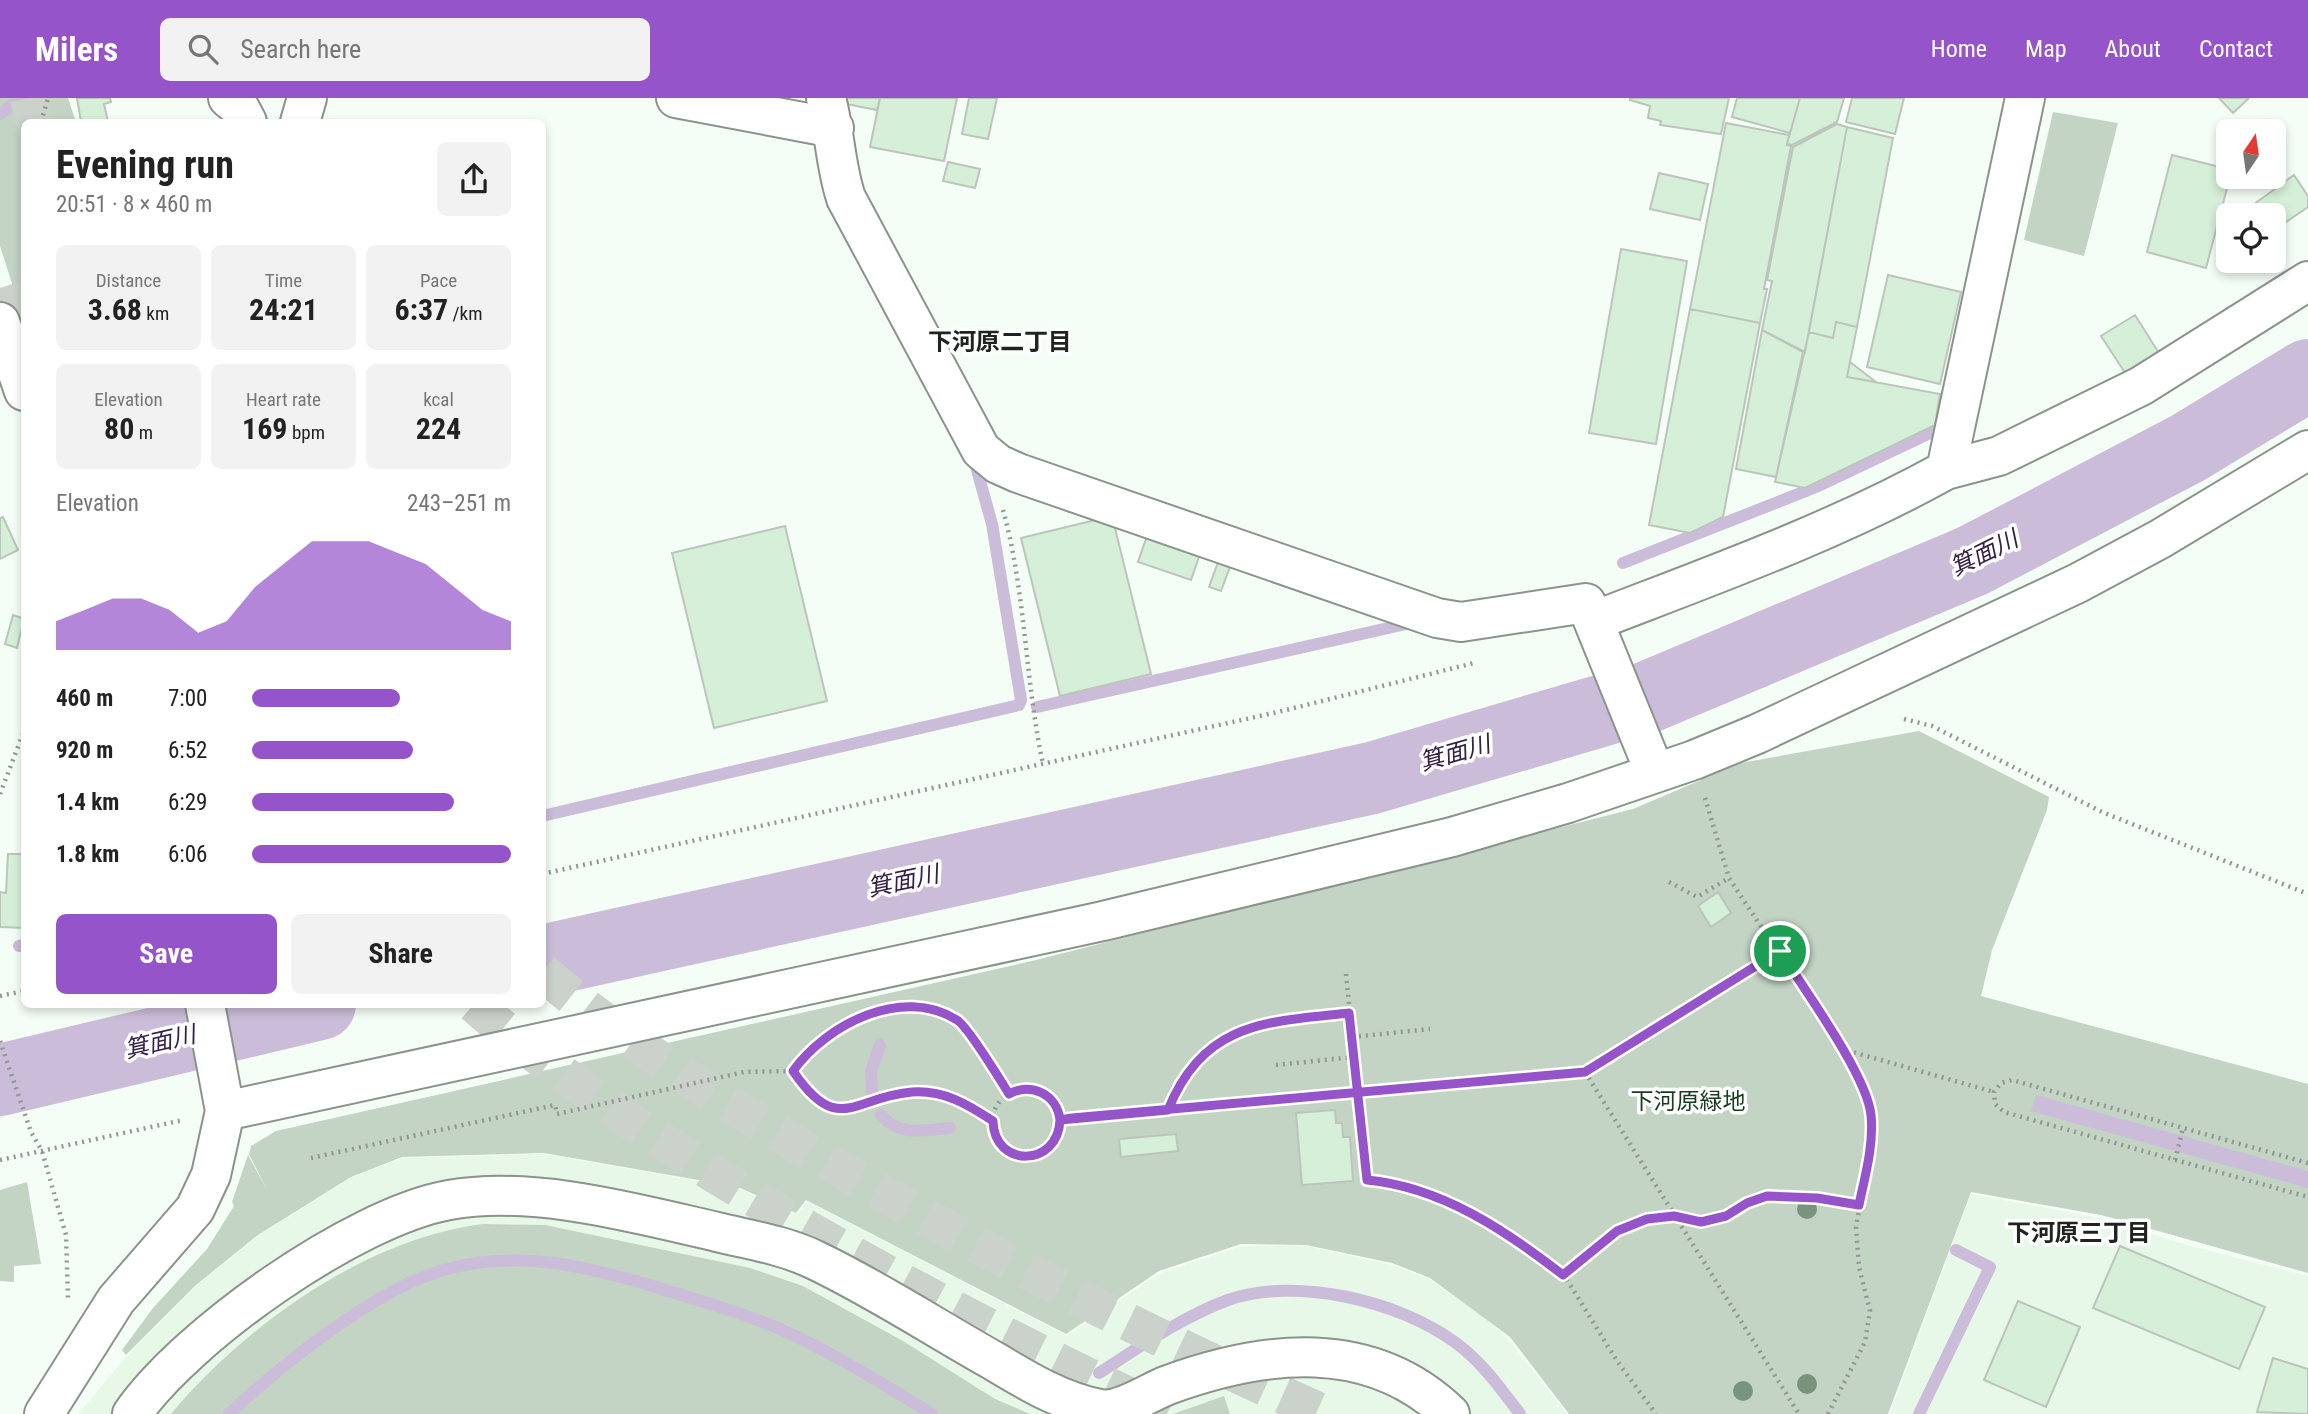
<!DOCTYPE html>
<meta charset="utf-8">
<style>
body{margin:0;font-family:"Roboto Condensed","Noto Sans JP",sans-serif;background:#f2f2f2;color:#222;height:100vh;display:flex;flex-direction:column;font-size:26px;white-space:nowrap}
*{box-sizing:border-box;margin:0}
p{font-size:23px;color:#767676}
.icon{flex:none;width:38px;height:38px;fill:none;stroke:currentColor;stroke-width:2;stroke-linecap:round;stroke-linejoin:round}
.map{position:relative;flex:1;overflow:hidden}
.details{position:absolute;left:21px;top:21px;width:525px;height:889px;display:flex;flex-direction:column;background:#fff;border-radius:10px;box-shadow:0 4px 10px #0003}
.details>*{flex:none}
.needle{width:46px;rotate:13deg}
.fabs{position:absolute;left:2216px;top:21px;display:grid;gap:14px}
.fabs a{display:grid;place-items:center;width:70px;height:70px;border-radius:10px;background:#fff;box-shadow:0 4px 10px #0003;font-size:35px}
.pin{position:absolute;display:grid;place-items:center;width:60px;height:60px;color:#fff;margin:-30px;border:4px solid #fff;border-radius:50%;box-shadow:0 2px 7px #0007}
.round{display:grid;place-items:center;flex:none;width:74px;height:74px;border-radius:10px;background:#f2f2f2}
.headline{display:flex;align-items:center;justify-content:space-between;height:119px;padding:0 35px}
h1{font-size:38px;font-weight:700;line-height:52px}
.figures{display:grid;grid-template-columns:repeat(3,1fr);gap:10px;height:119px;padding:7px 35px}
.figures div{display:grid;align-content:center;border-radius:10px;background:#f2f2f2;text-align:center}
.figures b{font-size:30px;font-weight:700}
.figures small{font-size:19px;font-weight:400}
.figures p{font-size:19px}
.chart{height:196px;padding:14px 35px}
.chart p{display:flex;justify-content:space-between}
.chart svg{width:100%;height:126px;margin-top:7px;fill:#9554ca;opacity:.7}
.button{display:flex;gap:14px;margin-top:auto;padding:14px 35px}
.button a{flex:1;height:80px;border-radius:10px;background:#9554ca;color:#fff;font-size:28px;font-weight:700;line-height:80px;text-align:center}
.button a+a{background:#f2f2f2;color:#222}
ul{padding:0 35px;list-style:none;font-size:23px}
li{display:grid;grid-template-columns:112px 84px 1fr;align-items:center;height:52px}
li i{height:18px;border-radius:9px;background:#9554ca}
header{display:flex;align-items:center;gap:42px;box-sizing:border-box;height:98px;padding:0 35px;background:#9554ca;color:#fff}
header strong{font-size:33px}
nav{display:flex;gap:38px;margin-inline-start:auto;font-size:24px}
.search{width:490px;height:63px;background:#f2f2f2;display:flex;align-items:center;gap:18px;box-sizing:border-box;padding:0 24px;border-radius:10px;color:#767676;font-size:26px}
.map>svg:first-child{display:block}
.built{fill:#e7f7e8}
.green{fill:#c3d3c4}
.water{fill:#cbbdd9}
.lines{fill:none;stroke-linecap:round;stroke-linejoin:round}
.stream{stroke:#cbbdd9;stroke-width:12}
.river{stroke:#cbbdd9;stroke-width:72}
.building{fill:#d6efd8;stroke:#bcc5bc;stroke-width:2}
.highway-tunnel{stroke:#cad2cb;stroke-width:38;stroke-dasharray:38 19;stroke-linecap:butt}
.minor-casing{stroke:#8b938c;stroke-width:42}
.path{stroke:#919892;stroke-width:4.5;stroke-dasharray:2 5;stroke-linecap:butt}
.minor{stroke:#fff;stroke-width:38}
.tree{fill:#7a937f}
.route-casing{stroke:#fff;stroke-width:14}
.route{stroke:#9554ca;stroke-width:9}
.labels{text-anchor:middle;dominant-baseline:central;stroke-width:7;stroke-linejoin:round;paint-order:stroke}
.park-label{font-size:23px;fill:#163c1d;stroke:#fff}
.neighbourhood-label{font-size:24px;font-weight:bold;fill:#202420;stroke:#fff}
.water-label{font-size:24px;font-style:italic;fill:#342046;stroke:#fff}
</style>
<header>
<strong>Milers</strong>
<div class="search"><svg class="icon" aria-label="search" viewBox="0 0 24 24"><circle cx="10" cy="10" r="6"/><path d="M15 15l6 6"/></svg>Search here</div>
<nav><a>Home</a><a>Map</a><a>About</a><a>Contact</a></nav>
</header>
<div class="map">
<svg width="2308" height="1316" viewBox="0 0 2308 1316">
<rect width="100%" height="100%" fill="#f5fef6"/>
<!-- built -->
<path class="built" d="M544 1056 737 1090 797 1116 807 1103 1067 1238 1160 1175 1242 1148H1306L1392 1167 1429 1181 1487 1221 1508 1241 1567 1316H78L127 1258 196 1188 258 1138 351 1080 402 1060Z
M1971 1096 2100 1120 2187 1147 2308 1178V1316H1890Z"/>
<!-- green -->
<path class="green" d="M0 0H68L76 24H24V223L0 148Z
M2053 14 2118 25 2084 158 2024 142Z
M1919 633 2049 699 2047 712 1992 852 1981 898 2308 986V1175L2101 1117 1971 1094 1888 1316H1569L1510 1239 1430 1180 1392 1165 1306 1147 1241 1146 1159 1173 1066 1236 806 1102 796 1115 738 1089 544 1055 402 1059 351 1079 258 1137 196 1187 126 1257 122 1252 153 1210 207 1151 234 1108 232 1104 248 1057 267 1092 249 1056 251 1048 276 1033 1032 863 1633 711 1741 665Z
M27 1084 41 1166 14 1168V1184L0 1183V1092Z
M483 1126 545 1127 750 1170 803 1188 903 1243 995 1301 1030 1316H171C244 1228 367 1140 483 1126Z
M1224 1298 1230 1316H1173Z"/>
<!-- water -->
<path class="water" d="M2036 997 2308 1073V1090L2031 1013Z"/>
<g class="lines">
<!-- stream -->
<path class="stream" d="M0 16 21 0
M1623 465 1816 389 1932 334
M1037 609 1406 526
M542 718 1019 607 1021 602 992 426 977 372
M19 848 24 847
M872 993 871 973 880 947
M881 1017C899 1039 925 1032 950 1030
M1099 1275C1141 1248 1182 1219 1228 1202 1295 1178 1400 1203 1456 1245 1482 1264 1501 1291 1520 1316
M229 1316C281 1267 378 1189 447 1171 520 1151 590 1169 659 1190 700 1203 741 1214 780 1231 832 1254 883 1286 932 1316
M1919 1316 1990 1169 1956 1152"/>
<!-- river -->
<path class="river" d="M542 863 1372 680 1648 599 1972 463 2188 350 2308 277
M0 982 320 906"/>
</g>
<!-- building -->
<path class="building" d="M77 0H110L111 4 104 6 108 24H81Z
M847 0H880L877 12 846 6Z
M880 0H957L944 63 870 49Z
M969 0H997L988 41 962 36Z
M1630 0H1729L1721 36 1660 27 1661 23 1648 20 1650 8 1630 2Z
M1737 0H1800L1790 35 1732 19Z
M1800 0H1844L1837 24 1792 47 1787 46Z
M1852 0H1904L1895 36 1846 24Z
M2219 0H2249L2233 15Z
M1726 25 1789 37 1787 47 1791 48 1764 191H1767L1760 225 1690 211Z
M1837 26 1847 29 1805 254 1762 232 1772 183 1767 182 1793 49Z
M1847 29 1893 40 1857 229 1836 224 1833 240 1809 234Z
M2172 57 2228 71 2230 79 2206 170 2147 154Z
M948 64 980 71 975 90 943 83Z
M1659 75 1708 86 1700 122 1650 111Z
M2294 77 2308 98V109L2273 133V117H2239Z
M1621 151 1687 163 1656 346 1589 335Z
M1888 177 1961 194 1940 286 1867 269Z
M1690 211 1760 225 1723 419 1690 435 1649 427Z
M2135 217 2162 260 2129 281 2101 238Z
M1836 224 1857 229 1847 279 1940 296 1935 327 1805 390 1775 384 1809 234 1833 240Z
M1762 232 1803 254 1776 379 1736 371Z
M1850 264 1876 284 1847 279Z
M1112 418 1151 576 1060 598 1021 440Z
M3 419 18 452 0 461V420Z
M785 428 827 603 714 630 672 455Z
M1149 432 1202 450 1191 482 1138 464Z
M1221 456 1233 461 1221 493 1209 489Z
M13 517 24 521 17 550 5 546Z
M8 756H24V830L0 829V794L6 795Z
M1718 794 1731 815 1711 829 1698 808Z
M1335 1012 1336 1025H1342L1343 1039H1350L1353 1083 1302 1087 1296 1015Z
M1176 1036 1178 1053 1121 1059 1119 1041Z
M2120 1148 2265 1209 2239 1271 2093 1210Z
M2018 1203 2080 1229 2046 1309 1984 1282Z
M2273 1260 2308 1271V1316L2257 1314Z"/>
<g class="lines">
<!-- highway-tunnel -->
<path class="highway-tunnel" d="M29 0 34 24
M0 190 21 254
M542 874C636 954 745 1017 852 1078 1006 1165 1164 1245 1325 1316
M474 906C546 969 627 1022 708 1072 855 1163 1010 1243 1167 1316"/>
<defs>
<path id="minor" d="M228 0 239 9 247 24
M676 0 834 30
M826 0C835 33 835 67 846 100L981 352 998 366 1018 375 1437 520 1461 524 1586 505 1655 675
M300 24 307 0
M0 224 24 293
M1946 372 1999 358 2141 288 2308 183
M1594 523C1713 477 1834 434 1946 372L2025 0
M225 1013 1103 823 1452 739 1568 705 1694 662 1757 636 2078 485 2160 441 2308 352
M44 1316 116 1202 195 1111 211 1077 225 1013 205 906
M132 1316C187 1237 354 1119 449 1102 532 1087 635 1115 717 1134 750 1142 784 1147 815 1162 876 1191 935 1230 994 1263 1027 1283 1062 1304 1100 1311 1120 1315 1149 1294 1168 1287 1264 1252 1370 1239 1450 1316"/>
</defs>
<!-- minor casing -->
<use href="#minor" class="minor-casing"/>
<!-- path -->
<path class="path" d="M41 24 48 0
M1003 412C1026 495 1025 583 1043 666
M1904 621 1932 628 2102 714 2308 796
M0 696 24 633
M1705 700 1729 780 1842 951 1994 994
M542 776 1278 614 1474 565
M1669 784 1697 799 1729 780
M1346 876 1367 1082 1420 1092 1454 1106 1564 1177 1617 1263 1656 1316
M0 898 24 893
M898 911 936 913 960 923 1009 996
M1352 939 1430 931
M0 943 31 1034 42 1053 66 1137 68 1201
M1276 967 1354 959
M793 973C812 946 834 929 866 918
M793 973C838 1039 853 999 912 994 944 992 967 1006 993 1023
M1585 974 1799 1316
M992 1025a34 34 0 1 1 68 0a34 34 0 1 1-68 0Z
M1168 1012C1203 923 1267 923 1349 915
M1060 1022 1585 974 1780 853
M311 1060 555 1007 557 1016 744 974 793 973
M0 1062 183 1022
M2175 1062 2183 1030
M2308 1065 2012 982 2001 985 1994 994 1995 1006 2004 1014 2308 1099
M1564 1177 1617 1133 1647 1121 1674 1118 1701 1123 1726 1118 1747 1105 1767 1098 1817 1100 1859 1107
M1828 1316 1865 1244 1870 1213 1859 1169 1856 1129 1872 1039 1871 1014 1843 952"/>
<!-- minor -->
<use href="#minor" class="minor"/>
</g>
<!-- trees -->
<g class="tree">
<circle cx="1807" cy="1111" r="10"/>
<circle cx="1807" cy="1286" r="10"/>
<circle cx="1743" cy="1293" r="10"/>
</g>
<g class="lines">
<defs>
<path id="route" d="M1780 853 1585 974 1072 1020 1060 1022C1057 996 1031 984 1009 996 1001 983 967 928 957 922 902 887 826 927 793 973 838 1039 853 999 912 994 944 992 967 1006 993 1023 994 1070 1058 1070 1060 1022L1168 1012C1204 923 1267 924 1349 915L1367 1082C1441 1089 1505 1132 1563 1177L1617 1133 1647 1121 1674 1118 1701 1124 1726 1118 1747 1105 1767 1098 1817 1100 1859 1107C1865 1078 1874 1047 1871 1017 1867 977 1803 890 1780 853"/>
</defs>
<!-- route casing -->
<use href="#route" class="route-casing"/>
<!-- route -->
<use href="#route" class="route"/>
</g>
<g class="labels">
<!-- park labels -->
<g class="park-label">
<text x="1688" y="1003">下河原緑地</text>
</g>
<!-- neighbourhood labels -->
<g class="neighbourhood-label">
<text x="1000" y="244">下河原二丁目</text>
<text x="2079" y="1135">下河原三丁目</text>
</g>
<!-- water labels -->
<g class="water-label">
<text transform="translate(1984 455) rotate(-26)">箕面川</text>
<text transform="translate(1455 655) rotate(-16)">箕面川</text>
<text transform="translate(903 783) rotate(-12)">箕面川</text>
<text transform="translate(160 944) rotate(-13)">箕面川</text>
</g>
</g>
</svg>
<div class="fabs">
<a><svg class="needle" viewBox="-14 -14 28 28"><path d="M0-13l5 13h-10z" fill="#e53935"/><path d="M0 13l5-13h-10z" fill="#767676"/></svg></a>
<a><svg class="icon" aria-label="locate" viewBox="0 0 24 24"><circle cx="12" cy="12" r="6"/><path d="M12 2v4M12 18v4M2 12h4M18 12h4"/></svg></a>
</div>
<div class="pin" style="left:1780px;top:853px;background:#1e9e55"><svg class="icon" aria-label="arrive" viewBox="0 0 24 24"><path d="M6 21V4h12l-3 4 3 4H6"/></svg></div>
<section class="details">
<div class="headline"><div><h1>Evening run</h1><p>20:51 · 8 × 460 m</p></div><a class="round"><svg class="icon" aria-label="share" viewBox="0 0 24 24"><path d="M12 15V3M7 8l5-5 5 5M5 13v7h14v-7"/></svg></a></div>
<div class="figures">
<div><p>Distance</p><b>3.68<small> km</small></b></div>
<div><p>Time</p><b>24:21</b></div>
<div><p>Pace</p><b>6:37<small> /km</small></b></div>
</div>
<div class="figures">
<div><p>Elevation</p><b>80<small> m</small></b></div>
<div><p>Heart rate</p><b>169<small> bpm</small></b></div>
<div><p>kcal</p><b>224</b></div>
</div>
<div class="chart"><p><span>Elevation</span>243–251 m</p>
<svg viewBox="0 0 160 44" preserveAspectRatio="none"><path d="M0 44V34L10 30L20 26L30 26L40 30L50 38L60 34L70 22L80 14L90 6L100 6L110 6L120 10L130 14L140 22L150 30L160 34V44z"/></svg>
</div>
<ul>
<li><b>460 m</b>7:00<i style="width:57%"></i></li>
<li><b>920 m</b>6:52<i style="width:62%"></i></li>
<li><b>1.4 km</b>6:29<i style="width:78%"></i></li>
<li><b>1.8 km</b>6:06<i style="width:100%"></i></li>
</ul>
<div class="button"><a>Save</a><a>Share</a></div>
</section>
</div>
